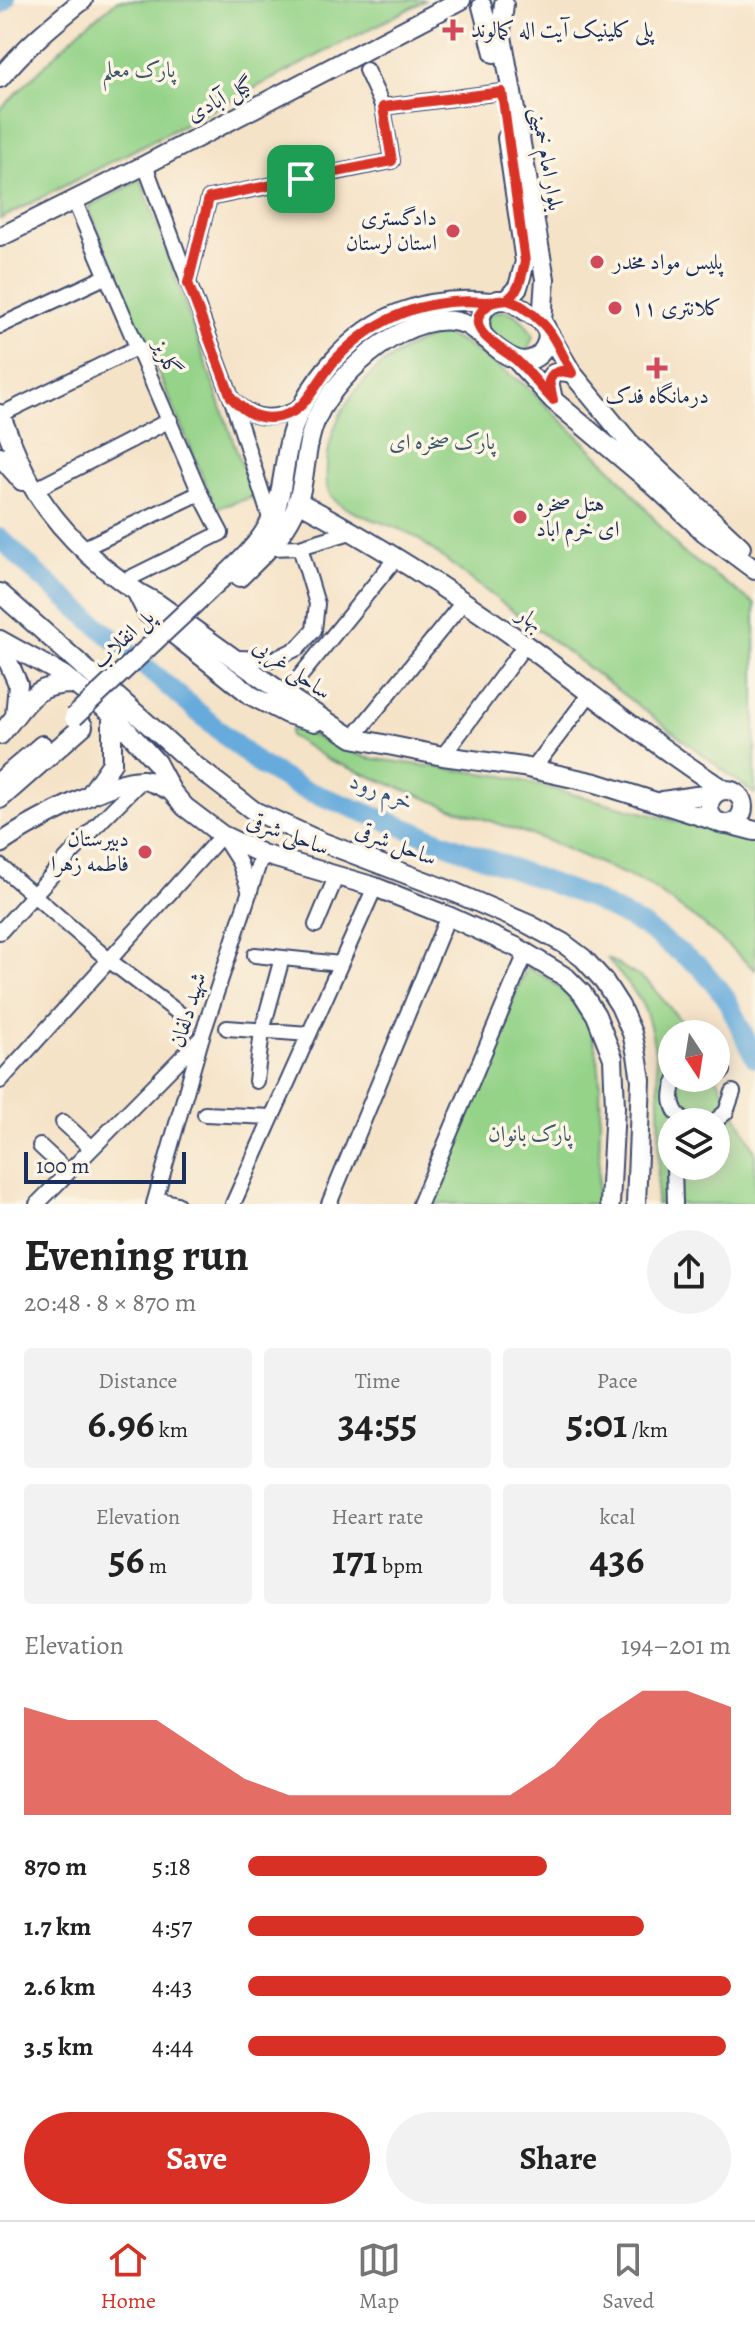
<!DOCTYPE html>
<meta charset="utf-8">
<style>
body{margin:0;font-family:Alegreya,Amiri,serif;background:#f2f2f2;color:#222;height:100vh;display:flex;flex-direction:column;font-size:30px;white-space:nowrap}
*{box-sizing:border-box;margin:0}
p{font-size:26px;color:#767676}
.icon{flex:none;width:44px;height:44px;fill:none;stroke:currentColor;stroke-width:2;stroke-linecap:round;stroke-linejoin:round}
.map{position:relative;height:1204px;overflow:hidden}
.drawer{display:flex;flex-direction:column;background:#fff;flex:1}
.drawer>*{flex:none}
.needle{width:52px;rotate:168deg}
.tools{position:absolute;left:658px;top:1020px;display:grid;gap:16px}
.tools a{display:grid;place-items:center;width:72px;height:72px;border-radius:50%;background:#fff;box-shadow:0 4px 20px #0003;font-size:40px}
.scale{position:absolute;left:24px;bottom:20px;width:162px;box-sizing:border-box;padding-left:8px;border:4px solid #1b2f5e;border-top:0;font-size:22px;line-height:28px;white-space:nowrap;color:#1b2f5e;-webkit-text-stroke:6px #fcf5e5;paint-order:stroke}
.pin{position:absolute;display:grid;place-items:center;width:68px;height:68px;color:#fff;margin:-34px;border-radius:16px;box-shadow:0 4px 12px #0006}
.round{display:grid;place-items:center;flex:none;width:84px;height:84px;border-radius:42px;background:#f2f2f2}
.overview{display:flex;align-items:center;justify-content:space-between;height:136px;padding:0 24px}
h1{font-size:44px;font-weight:700;line-height:60px}
.stats{display:grid;grid-template-columns:repeat(3,1fr);gap:12px;height:136px;padding:8px 24px}
.stats div{display:grid;align-content:center;border-radius:8px;background:#f2f2f2;text-align:center}
.stats b{font-size:40px;font-weight:700}
.stats small{font-size:22px;font-weight:400}
.stats p{font-size:22px}
.chart{height:224px;padding:16px 24px}
.chart p{display:flex;justify-content:space-between}
.chart svg{width:100%;height:144px;margin-top:8px;fill:#d93025;opacity:.7}
.cta{display:flex;gap:16px;margin-top:auto;padding:16px 24px}
.cta a{flex:1;height:92px;border-radius:48px;background:#d93025;color:#fff;font-size:32px;font-weight:700;line-height:92px;text-align:center}
.cta a+a{background:#f2f2f2;color:#222}
ul{padding:0 24px;list-style:none;font-size:26px}
li{display:grid;grid-template-columns:128px 96px 1fr;align-items:center;height:60px}
li i{height:20px;border-radius:10px;background:#d93025}
.tab-bar{display:flex;justify-content:space-around;align-items:center;height:112px;border-top:2px solid #e0e0e0;background:#fff;font-size:22px;color:#767676}
.tab-bar a{display:grid;justify-items:center;gap:4px}
.tab-bar .selected{color:#d93025}
.map>svg:first-child{display:block}
.green{fill:#95d389;stroke:#588174;stroke-width:2;fill-rule:evenodd}
.lines{fill:none;stroke-linecap:round;stroke-linejoin:round}
.river{stroke:#66abdc;stroke-width:20}
.minor-casing{stroke:#3c4a6e;stroke-width:18}
.major-casing{stroke:#3c4a6e;stroke-width:22}
.minor{stroke:#fff;stroke-width:14}
.major{stroke:#fff;stroke-width:18}
.major-bridge-casing{stroke:#3c4a6e;stroke-width:22;stroke-linecap:butt}
.major-bridge{stroke:#fff;stroke-width:18}
.route-casing{stroke:#fff;stroke-width:16}
.route{stroke:#d93025;stroke-width:10}
.poi-dot{fill:#d1495b;stroke:#fcf5e5;stroke-width:3}
.labels{text-anchor:middle;dominant-baseline:central;stroke-width:7;stroke-linejoin:round;paint-order:stroke}
.poi-label{font-size:22px;fill:#1b2f5e;stroke:#fcf5e5;text-anchor:start}
.park-label{font-size:22px;fill:#3a5869;stroke:#fcf5e5}
.street-label{font-size:22px;fill:#1b2f5e;stroke:#fcf5e5}
.water-label{font-size:24px;font-style:italic;fill:#325484;stroke:#fcf5e5}
</style>
<div class="map">
<svg width="755" height="1204" viewBox="0 0 755 1204">
<rect width="100%" height="100%" fill="#fcf5e5"/>
<filter id="ink" filterUnits="userSpaceOnUse"><feTurbulence type="fractalNoise" baseFrequency=".0125" numOctaves="2"/><feDisplacementMap in="SourceGraphic" scale="16" xChannelSelector="R" yChannelSelector="G"/><feConvolveMatrix kernelMatrix="1 2 1 2 8 2 1 2 1" color-interpolation-filters="sRGB"/></filter>
<filter id="wash" filterUnits="userSpaceOnUse"><feTurbulence type="fractalNoise" baseFrequency=".006" numOctaves="4" result="noise"/><feDisplacementMap in="SourceGraphic" scale="32" xChannelSelector="R" yChannelSelector="G"/><feGaussianBlur stdDeviation="1.8" result="paint"/><feColorMatrix in="noise" values="0 0 0 0 0 0 0 0 0 0 0 0 0 0 0 0 0 1.4 0 .05"/><feComposite in="paint" operator="in"/></filter>
<g filter="url(#wash)">
<rect width="100%" height="100%" fill="#f5e3c8"/>
<!-- green -->
<path class="green" d="M118 0H426L0 219V110L80 30Z
M141 180 253 497 216 508 88 207Z
M507 311C520 316 527 324 533 336L527 352 519 353 485 327 488 313Z
M441 333 463 343 525 385 614 471 681 551 755 604V794C642 708 529 624 417 538 396 522 337 516 328 490 325 479 327 465 328 454 337 393 386 353 441 333Z
M295 729 368 758 504 776 755 842V970L704 925 647 884 543 839 446 806 329 760 290 736V731Z
M607 958 648 982 692 1034H672V1078H716V1076L755 1151V1204H656C660 1151 664 1063 646 1013 638 992 620 976 607 958ZM672 1122H716V1166H672Z
M527 967C595 1000 602 1049 600 1117 600 1146 599 1175 597 1204H422Z"/>
<g class="lines">
<!-- river -->
<path class="river" d="M0 4 5 0
M0 538 33 570 257 763 300 788 590 898 643 926 700 967 725 996 755 1058"/>
</g>
</g>
<g filter="url(#ink)">
<g class="lines">
<defs>
<path id="minor" d="M383 107 502 92
M145 165 231 397 271 521
M74 200 200 493 221 533 122 582
M188 283 209 198 392 161 383 107 366 70
M0 326 107 276
M232 399C253 422 277 421 303 406
M0 415 138 347
M34 490 170 420
M84 548 200 493
M272 548 300 547 354 531
M236 658 275 659 298 648 314 630 317 604 300 547
M285 695 396 558
M353 738 464 601
M443 756 525 645
M533 769 589 695
M0 866 110 961 184 1017
M316 925 336 877
M0 932 102 820 142 780
M255 955 340 964
M227 1028 309 1034
M716 1068 723 1071
M677 1078C669 1095 670 1112 687 1122
M0 1081 222 835 239 862 250 892
M256 1081 262 1031 282 958
M205 1114 272 1117
M63 1122 90 1147
M714 1122 726 1112 733 1092
M40 1146 68 1172
M674 1166 675 1204
M157 1199 177 1204
M37 1204 202 1037
M154 1204 202 1036 262 854
M233 1204 375 887
M329 1204 448 916
M420 1204 526 953"/>
<path id="major" d="M504 4 501 31 545 279 542 322
M482 6 494 53
M0 78C24 48 53 24 83 0
M0 237 145 165 461 0
M498 300C511 299 517 305 527 312 532 315 539 319 543 323 555 338 542 360 524 361 511 361 490 344 482 334 477 318 482 305 498 300Z
M506 300 518 287 525 262 507 138
M543 324 572 373 629 442 741 547
M516 360 553 400 649 481 704 532 755 570
M553 400 549 381 553 374 561 371 572 373
M0 414C11 440 21 469 36 492 64 536 111 580 157 603L281 692 353 738 443 756 523 767 596 783 719 822
M0 456 22 481
M297 501C376 543 451 591 523 643 590 692 654 745 724 790
M240 577C261 556 281 539 294 512 307 482 303 448 317 417 337 373 414 302 467 325 473 328 480 335 486 339
M0 593 193 764 254 811 322 842 456 893 528 924 563 943 583 958 604 981 620 1006 632 1033 637 1055 641 1080 636 1204
M137 593 147 613 252 696 287 714 315 722
M204 595C228 572 258 549 272 518 284 492 283 462 291 435 305 384 352 330 402 312 431 301 461 299 491 302
M0 640 63 675 112 714 156 762 172 792 185 807 222 835 262 854 375 887 448 916 516 947 567 978 582 993 596 1015 613 1058 615 1107 610 1204
M0 643 18 684 15 716
M0 735C26 705 31 683 75 684
M0 781 42 745
M709 807a17 17 0 1 1 34 0a17 17 0 1 1-34 0Z
M89 796 112 763V714
M0 799 83 726
M663 801 716 793
M728 824 755 831
M0 844C25 826 113 778 143 780 153 781 163 787 172 792"/>
</defs>
<!-- minor casing -->
<use href="#minor" class="minor-casing"/>
<!-- major casing -->
<use href="#major" class="major-casing"/>
<!-- minor -->
<use href="#minor" class="minor"/>
<!-- major -->
<use href="#major" class="major"/>
<defs>
<path id="major-bridge" d="M74 717 204 595"/>
</defs>
<!-- major-bridge casing -->
<use href="#major-bridge" class="major-bridge-casing"/>
<!-- major-bridge -->
<use href="#major-bridge" class="major-bridge"/>
</g>
</g>
<g class="lines" filter="url(#ink)">
<defs>
<path id="route" d="M301 179 392 161 383 107 502 92 525 262C522 275 519 294 506 300 500 302 494 300 488 305 459 328 500 347 515 359 529 371 540 387 553 400L549 381 553 374 561 371 572 373C563 357 554 333 540 321 532 313 516 300 504 300 497 299 492 302 486 302 428 297 377 316 337 358 322 373 308 406 290 413 266 424 247 416 231 397L188 283 209 198 301 179"/>
</defs>
<!-- route casing -->
<use href="#route" class="route-casing"/>
<!-- route -->
<use href="#route" class="route"/>
</g>
<!-- markers -->
<g class="poi-dot">
<path d="M449 18h8v8h8v8h-8v8h-8v-8h-8v-8h8z"/>
<circle cx="453" cy="231" r="8"/>
<circle cx="597" cy="262" r="8"/>
<circle cx="615" cy="308" r="8"/>
<path d="M653 356h8v8h8v8h-8v8h-8v-8h-8v-8h8z"/>
<circle cx="520" cy="517" r="8"/>
<circle cx="145" cy="852" r="8"/>
</g>
<g class="labels">
<!-- poi labels -->
<g class="poi-label">
<text x="471" y="30">پلی کلینیک آیت اله کمالوند</text>
<text x="437" y="218" text-anchor="end">دادگستری<tspan x="437" dy="25">استان لرستان</tspan></text>
<text x="613" y="262">پلیس مواد مخدر</text>
<text x="631" y="308">کلانتری ۱۱</text>
<text x="657" y="396" text-anchor="middle">درمانگاه فدک</text>
<text x="536" y="504">هتل صخره<tspan x="536" dy="25">ای خرم اباد</tspan></text>
<text x="129" y="839" text-anchor="end">دبیرستان<tspan x="129" dy="25">فاطمه زهرا</tspan></text>
</g>
<!-- park labels -->
<g class="park-label">
<text x="139" y="70">پارک معلم</text>
<text x="442" y="442">پارک صخره ای</text>
<text x="530" y="1134">پارک بانوان</text>
</g>
<!-- street labels -->
<g class="street-label">
<text transform="translate(220 99) rotate(-28)">گیل آبادی</text>
<text transform="translate(547 159) rotate(80)">بلوار امام خمینی</text>
<text transform="translate(167 358) rotate(66)">گلریز</text>
<text transform="translate(530 619) rotate(36)">بهار</text>
<text transform="translate(123 639) rotate(-43)">پل انقلاب</text>
<text transform="translate(292 669) rotate(35)">ساحلی غربی</text>
<text transform="translate(288 834) rotate(20)">ساحلی شرقی</text>
<text transform="translate(396 844) rotate(21)">ساحل شرقی</text>
<text transform="translate(188 1010) rotate(-73)">شهید دلفان</text>
</g>
<!-- water labels -->
<g class="water-label">
<text transform="translate(382 791) rotate(21)">خرم رود</text>
</g>
</g>
</svg>
<div class="tools">
<a><svg class="needle" viewBox="-14 -14 28 28"><path d="M0-13l5 13h-10z" fill="#e53935"/><path d="M0 13l5-13h-10z" fill="#767676"/></svg></a>
<a><svg class="icon" aria-label="layers" viewBox="0 0 24 24"><path d="M12 4l9 5-9 5-9-5zM3 14l9 5 9-5"/></svg></a>
</div>
<div class="scale">100 m</div>
<div class="pin" style="left:301px;top:179px;background:#1e9e55"><svg class="icon" aria-label="arrive" viewBox="0 0 24 24"><path d="M6 21V4h12l-3 4 3 4H6"/></svg></div>
</div>
<section class="drawer">
<div class="overview"><div><h1>Evening run</h1><p>20:48 · 8 × 870 m</p></div><a class="round"><svg class="icon" aria-label="share" viewBox="0 0 24 24"><path d="M12 15V3M7 8l5-5 5 5M5 13v7h14v-7"/></svg></a></div>
<div class="stats">
<div><p>Distance</p><b>6.96<small> km</small></b></div>
<div><p>Time</p><b>34:55</b></div>
<div><p>Pace</p><b>5:01<small> /km</small></b></div>
</div>
<div class="stats">
<div><p>Elevation</p><b>56<small> m</small></b></div>
<div><p>Heart rate</p><b>171<small> bpm</small></b></div>
<div><p>kcal</p><b>436</b></div>
</div>
<div class="chart"><p><span>Elevation</span>194–201 m</p>
<svg viewBox="0 0 160 44" preserveAspectRatio="none"><path d="M0 44V11L10 15L20 15L30 15L40 24L50 33L60 38L70 38L80 38L90 38L100 38L110 38L120 29L130 15L140 6L150 6L160 11V44z"/></svg>
</div>
<ul>
<li><b>870 m</b>5:18<i style="width:62%"></i></li>
<li><b>1.7 km</b>4:57<i style="width:82%"></i></li>
<li><b>2.6 km</b>4:43<i style="width:100%"></i></li>
<li><b>3.5 km</b>4:44<i style="width:99%"></i></li>
</ul>
<div class="cta"><a>Save</a><a>Share</a></div>
</section>
<nav class="tab-bar">
<a class="selected"><svg class="icon" aria-label="home" viewBox="0 0 24 24"><path d="M3 11l9-7 9 7M6 9v11h12V9"/></svg>Home</a>
<a><svg class="icon" aria-label="map" viewBox="0 0 24 24"><path d="M3 6l6-2 6 2 6-2v14l-6 2-6-2-6 2zM9 4v14M15 6v14"/></svg>Map</a>
<a><svg class="icon" aria-label="saved" viewBox="0 0 24 24"><path d="M7 4h10v16l-5-4-5 4z"/></svg>Saved</a>
</nav>
